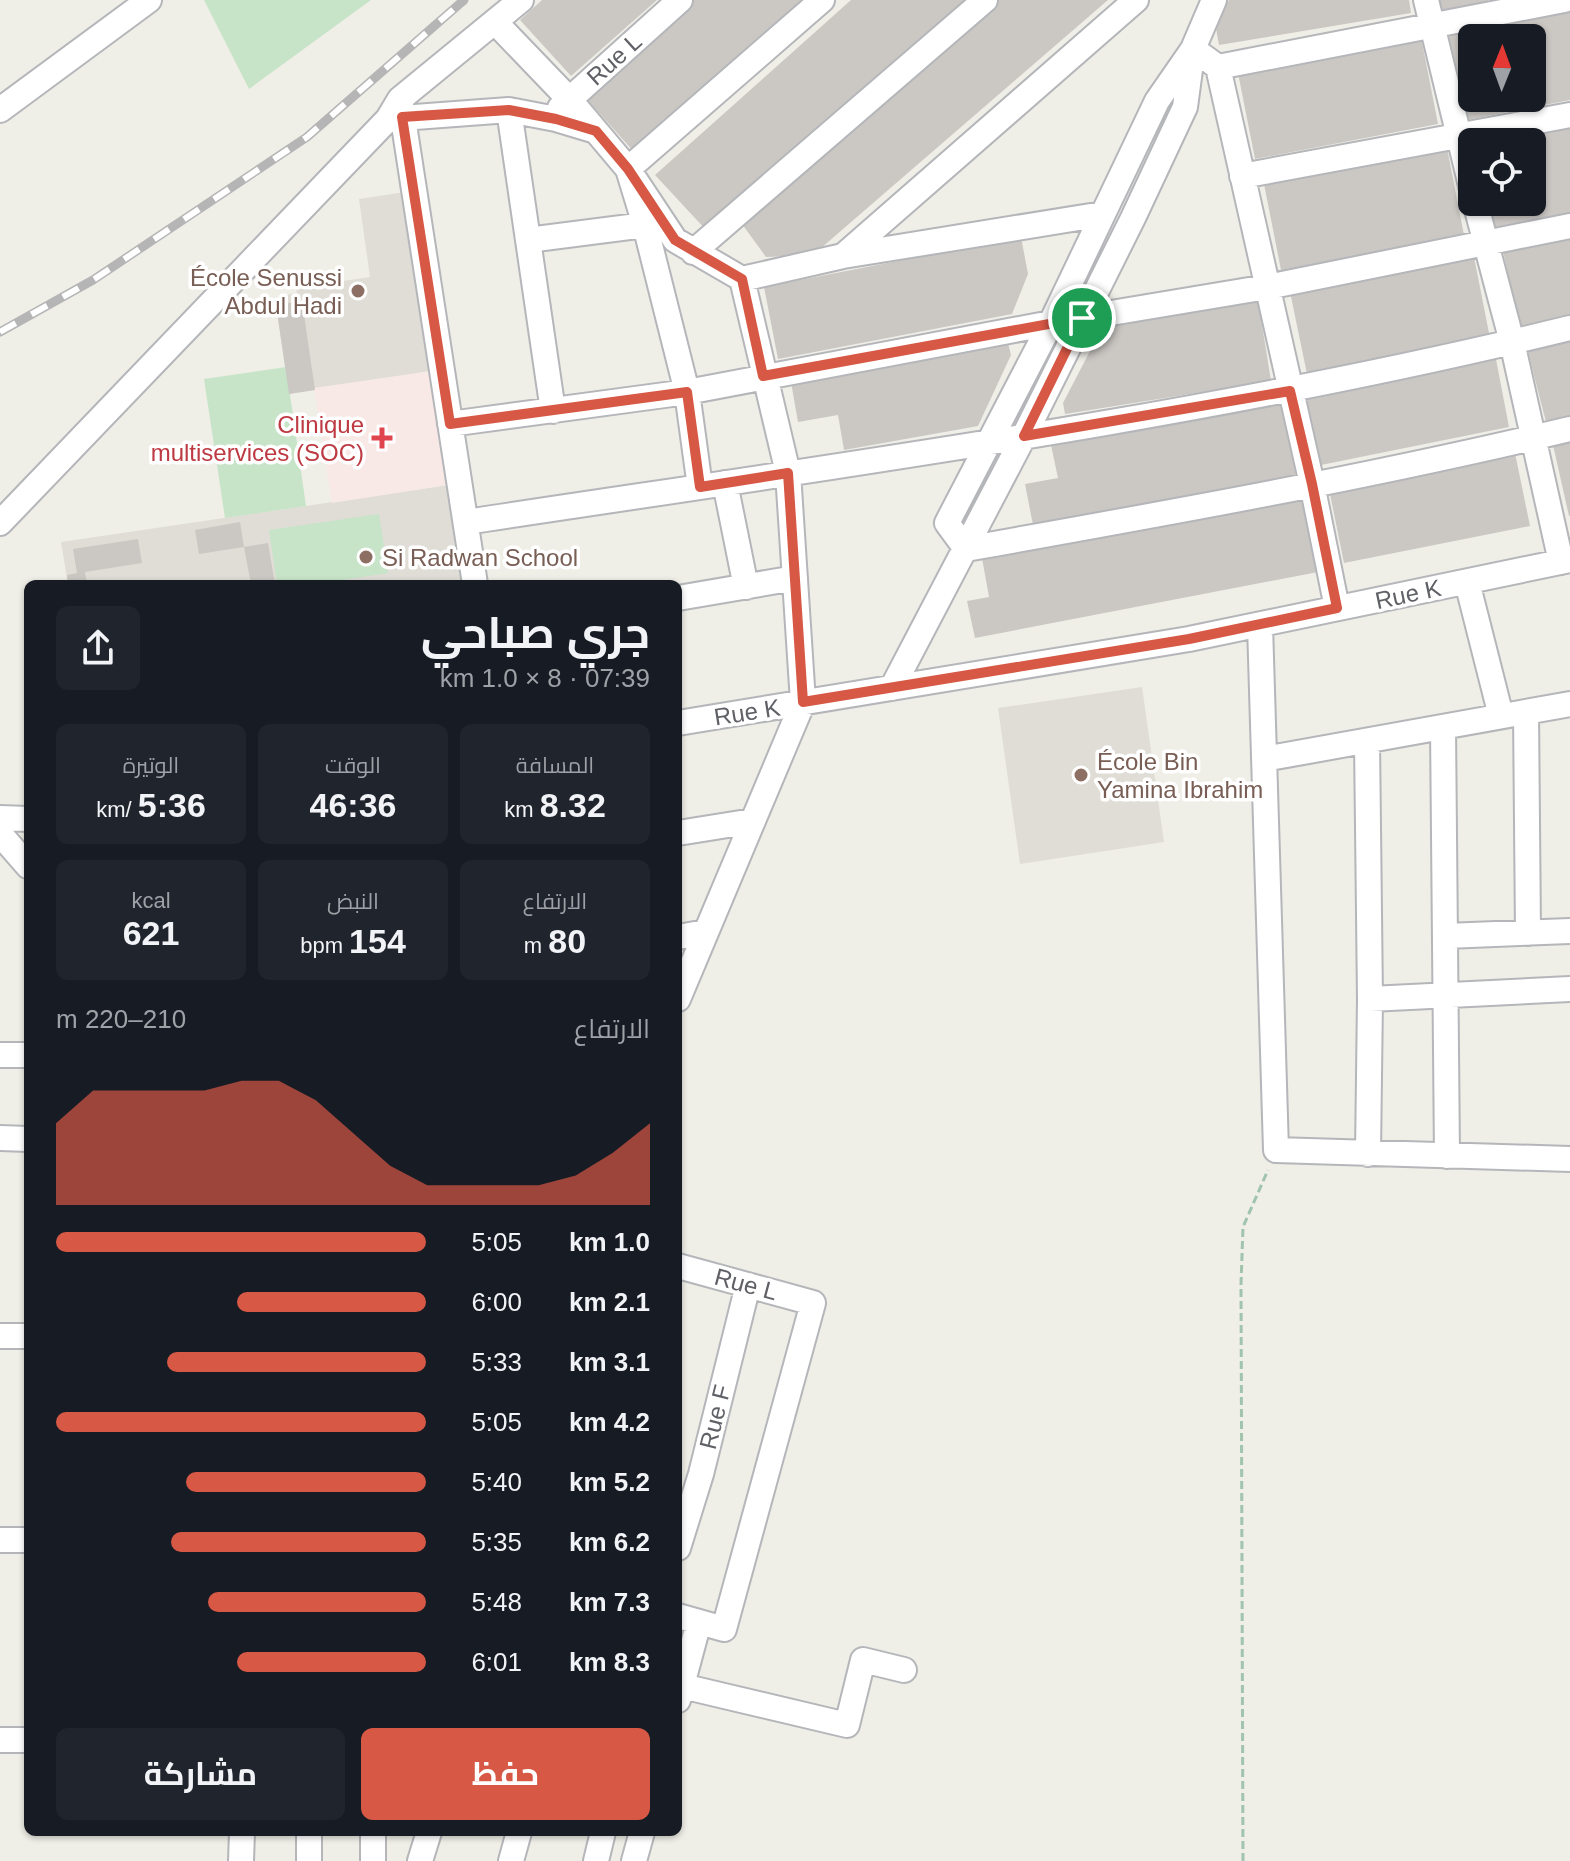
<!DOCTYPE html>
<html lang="ar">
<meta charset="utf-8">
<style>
body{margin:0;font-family:Helvetica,Cairo,sans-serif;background:#20242c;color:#f1f3f6;direction:rtl;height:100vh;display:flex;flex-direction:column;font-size:30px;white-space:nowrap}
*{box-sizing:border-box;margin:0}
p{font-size:26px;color:#9ea1a6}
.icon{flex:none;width:44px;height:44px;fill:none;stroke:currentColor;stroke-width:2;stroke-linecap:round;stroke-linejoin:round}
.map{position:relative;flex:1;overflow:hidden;direction:ltr}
.side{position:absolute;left:24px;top:580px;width:658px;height:1256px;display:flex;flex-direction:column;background:#171b24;border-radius:12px;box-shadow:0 2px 6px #0004;direction:rtl}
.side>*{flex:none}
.needle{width:52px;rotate:1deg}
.buttons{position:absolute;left:1458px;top:24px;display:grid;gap:16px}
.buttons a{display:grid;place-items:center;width:88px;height:88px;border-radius:12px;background:#171b24;box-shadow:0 2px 6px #0004;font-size:40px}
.pin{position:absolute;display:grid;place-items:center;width:68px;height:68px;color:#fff;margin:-34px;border:4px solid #fff;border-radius:50%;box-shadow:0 2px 8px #0007}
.round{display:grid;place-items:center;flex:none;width:84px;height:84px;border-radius:12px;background:#20242c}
.head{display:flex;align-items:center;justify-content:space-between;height:136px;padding:0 32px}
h1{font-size:44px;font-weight:700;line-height:60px}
.metrics{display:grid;grid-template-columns:repeat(3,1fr);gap:12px;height:136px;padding:8px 32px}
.metrics div{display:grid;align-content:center;border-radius:12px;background:#20242c;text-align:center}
.metrics b{font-size:34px;font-weight:700}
.metrics small{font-size:22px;font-weight:400}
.metrics p{font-size:22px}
.chart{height:224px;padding:16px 32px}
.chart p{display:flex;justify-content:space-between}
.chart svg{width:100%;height:144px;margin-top:8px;fill:#d75845;opacity:.7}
.primary-button{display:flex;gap:16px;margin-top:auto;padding:16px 32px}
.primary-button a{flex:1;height:92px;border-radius:12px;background:#d75845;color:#fff;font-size:32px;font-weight:700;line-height:92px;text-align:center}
.primary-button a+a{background:#20242c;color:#f1f3f6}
ul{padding:0 32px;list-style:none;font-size:26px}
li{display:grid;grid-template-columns:128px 96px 1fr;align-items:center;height:60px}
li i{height:20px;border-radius:10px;background:#d75845}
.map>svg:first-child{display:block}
.education{fill:#dfddd6}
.medical{fill:#f9e9e6}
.green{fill:#c7e4c8}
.building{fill:#cbc8c4;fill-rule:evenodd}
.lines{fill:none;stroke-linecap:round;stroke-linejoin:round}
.minor-casing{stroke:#b4b6ba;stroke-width:28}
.path{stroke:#a0c4ad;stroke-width:3;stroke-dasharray:8 4;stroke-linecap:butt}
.minor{stroke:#fff;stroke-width:24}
.rail-casing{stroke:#b5b5b6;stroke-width:9}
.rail{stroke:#fff;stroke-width:6;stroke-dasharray:18;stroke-linecap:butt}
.route-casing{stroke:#fff;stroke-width:16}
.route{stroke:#d75845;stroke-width:10}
.education-dot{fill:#8d6e63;stroke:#fff;stroke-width:3}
.health-dot{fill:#e0444e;stroke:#fff;stroke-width:3}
.labels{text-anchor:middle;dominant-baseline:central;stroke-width:7;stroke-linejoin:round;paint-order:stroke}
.street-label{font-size:24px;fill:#5f6166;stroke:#fff}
.education-label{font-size:24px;fill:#785e54;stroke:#fff;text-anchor:start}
.health-label{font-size:24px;fill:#be3a42;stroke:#fff;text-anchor:end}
</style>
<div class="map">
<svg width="1570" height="1861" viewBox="0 0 1570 1861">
<rect width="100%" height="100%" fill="#efeee7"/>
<!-- education -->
<path class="education" d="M405 192 431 371 289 394 276 305 287 303 286 295 297 293 296 288 370 277 359 199Z
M448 485 463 584H68L61 542Z
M1142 687 1164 842 1020 864 998 708Z"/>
<!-- medical -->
<path class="medical" d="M431 371 448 485 332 503 314 388Z"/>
<!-- green -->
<path class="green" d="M204 0H371L249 89Z
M286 367 306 506 225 518 204 379Z
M379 514 388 573 317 584H277L269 530Z"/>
<!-- building -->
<path class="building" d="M542 0H657L571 76 520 20Z
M691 0H807L635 153 584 96Z
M851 0H966L707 231 655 175Z
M997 0H1108L813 255 766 257 742 224Z
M1229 0H1409L1411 13 1219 45 1215 23Z
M1434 0H1488V1L1437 12Z
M1570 10V100L1462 121 1445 35ZM1472 38H1532V98H1472Z
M1421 37 1438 124 1255 159 1238 73Z
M1570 124V214L1494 229 1489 202H1532V142H1487Z
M1447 148 1464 235 1281 270 1264 184Z
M1570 236V315L1519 326 1503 251Z
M1021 237 1028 274 1012 314 778 359 764 287Z
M1473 252 1490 338 1307 374 1289 287Z
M1258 300 1271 381 1065 414 1063 403 1104 324Z
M302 301 315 390 289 394 276 305Z
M1570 339V417L1546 422 1527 348Z
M1008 343 1011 355 978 426 844 450 838 415 798 422 791 382Z
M1495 354 1509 427 1316 466 1301 394Z
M1283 402 1296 476 1033 525 1025 484 1058 478 1051 445Z
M1570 441V516H1569L1553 445Z
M1515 453 1530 526 1344 563 1329 489Z
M1303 496 1318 572 975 638 967 601 989 597 982 558Z
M240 522 244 547 199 554 195 530Z
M138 539 142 563 85 572 87 584H68L67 575 77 573 73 549Z
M268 543 275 584H251L244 547Z"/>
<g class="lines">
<defs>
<path id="minor" d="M1214 0 1193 49 1157 101 1051 323 947 523 966 549C1168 513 1370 477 1570 429
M1426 0 1472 190
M496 23 569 99 628 169 675 240 742 279 788 473 803 702 678 999
M1193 49 1218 67 1312 484 1337 608
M1218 67 1564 0
M400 99 475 584
M560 108 680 0
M0 110 149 0
M509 110 553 411
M388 119 509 110 556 119 596 131
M1242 176 1570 115
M1475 202 1512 342 1561 562
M528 240 645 225
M693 252 985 0
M843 256 1136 0
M742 279 843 256 1103 214
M450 424 687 392 1051 323 1267 287 1570 226
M725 483 746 587
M700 487 687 392 645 225 628 169 822 0
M466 522C835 466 1207 417 1570 328
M0 523 388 119 400 99 521 0
M1467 582 1501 716
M678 598 795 578
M1260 625 1276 1150 1570 1159
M892 688 1024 436 1133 218 1185 107 1192 55
M1526 712 1528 933
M678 723 1189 639 1570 560
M1443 727 1447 1156
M1367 741 1370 999 1368 1154
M1264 759 1570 704
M0 818 28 819
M678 833 753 821
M0 834 28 866
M1446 936 1570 931
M678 937 706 932
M1370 999 1570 989
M0 1055H28
M0 1138 28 1139
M678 1266 813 1303 724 1629 678 1616
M0 1336H28
M0 1540H28
M678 1548 701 1474 748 1285
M682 1686 847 1725 863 1660 904 1670
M678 1700 699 1622
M0 1740H28
M241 1861 242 1832
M309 1861V1832
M373 1861V1832
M420 1861 429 1832
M511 1861 519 1832
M596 1861 603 1832
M634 1861 642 1832"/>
</defs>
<!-- minor casing -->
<use href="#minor" class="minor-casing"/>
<!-- path -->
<path class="path" d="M1243 1861 1241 1284 1243 1227 1268 1170"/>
<!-- minor -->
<use href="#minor" class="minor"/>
<defs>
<path id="rail" d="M0 332 93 280 307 137 464 0"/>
</defs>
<!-- rail casing -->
<use href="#rail" class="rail-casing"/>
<!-- rail -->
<use href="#rail" class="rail"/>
</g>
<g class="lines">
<defs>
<path id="route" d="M509 110 556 119 596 131 628 169 675 240 742 279 763 376 1082 318 1024 436 1290 391 1312 484 1337 608 1189 639 803 702 788 473 700 487 687 392 450 424 402 117Z"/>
</defs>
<!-- route casing -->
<use href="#route" class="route-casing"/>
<!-- route -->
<use href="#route" class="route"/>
</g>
<!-- markers -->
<g class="education-dot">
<circle cx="358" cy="291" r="8"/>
<circle cx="366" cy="557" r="8"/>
<circle cx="1081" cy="775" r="8"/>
</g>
<path class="health-dot" d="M378 426h8v8h8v8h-8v8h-8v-8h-8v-8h8z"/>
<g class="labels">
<!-- street labels -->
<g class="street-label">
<text transform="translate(614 59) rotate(-42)">Rue L</text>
<text transform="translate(1408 594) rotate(-12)">Rue K</text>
<text transform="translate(747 712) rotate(-9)">Rue K</text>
<text transform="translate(746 1284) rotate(15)">Rue L</text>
<text transform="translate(715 1417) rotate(-76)">Rue F</text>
</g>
<!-- education labels -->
<g class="education-label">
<text x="342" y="277" text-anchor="end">École Senussi<tspan x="342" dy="28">Abdul Hadi</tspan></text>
<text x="382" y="557">Si Radwan School</text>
<text x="1097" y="761">École Bin<tspan x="1097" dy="28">Yamina Ibrahim</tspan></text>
</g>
<!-- health labels -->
<g class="health-label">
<text x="364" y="424">Clinique<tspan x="364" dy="28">multiservices (SOC)</tspan></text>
</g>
</g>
</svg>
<div class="buttons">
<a><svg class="needle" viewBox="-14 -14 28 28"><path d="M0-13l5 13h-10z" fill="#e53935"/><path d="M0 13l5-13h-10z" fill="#9ea1a6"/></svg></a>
<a><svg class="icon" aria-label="locate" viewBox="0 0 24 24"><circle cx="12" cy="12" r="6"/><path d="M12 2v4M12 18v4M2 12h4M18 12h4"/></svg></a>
</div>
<div class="pin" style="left:1082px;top:318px;background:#1e9e55"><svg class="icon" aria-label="arrive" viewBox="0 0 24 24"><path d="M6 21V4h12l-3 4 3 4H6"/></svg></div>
<section class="side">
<div class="head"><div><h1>جري صباحي</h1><p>07:39 · 8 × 1.0 km</p></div><a class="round"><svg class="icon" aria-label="share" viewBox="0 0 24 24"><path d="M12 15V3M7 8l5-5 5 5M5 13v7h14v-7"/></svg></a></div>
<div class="metrics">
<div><p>المسافة</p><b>8.32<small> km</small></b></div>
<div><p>الوقت</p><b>46:36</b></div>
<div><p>الوتيرة</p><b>5:36<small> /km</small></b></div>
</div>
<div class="metrics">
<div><p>الارتفاع</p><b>80<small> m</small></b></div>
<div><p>النبض</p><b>154<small> bpm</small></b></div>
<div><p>kcal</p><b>621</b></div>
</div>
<div class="chart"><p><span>الارتفاع</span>210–220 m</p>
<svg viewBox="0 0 160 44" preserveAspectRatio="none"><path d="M0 44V19L10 9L20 9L30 9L40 9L50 6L60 6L70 12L80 22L90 32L100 38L110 38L120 38L130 38L140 35L150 28L160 19V44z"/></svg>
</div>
<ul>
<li><b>1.0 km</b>5:05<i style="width:100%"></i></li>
<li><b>2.1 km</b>6:00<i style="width:51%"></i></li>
<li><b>3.1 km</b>5:33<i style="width:70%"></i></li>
<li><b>4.2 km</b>5:05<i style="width:100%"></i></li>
<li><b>5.2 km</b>5:40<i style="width:65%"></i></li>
<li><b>6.2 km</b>5:35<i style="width:69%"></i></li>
<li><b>7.3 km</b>5:48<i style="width:59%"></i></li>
<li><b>8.3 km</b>6:01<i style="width:51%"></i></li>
</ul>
<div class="primary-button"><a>حفظ</a><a>مشاركة</a></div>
</section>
</div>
